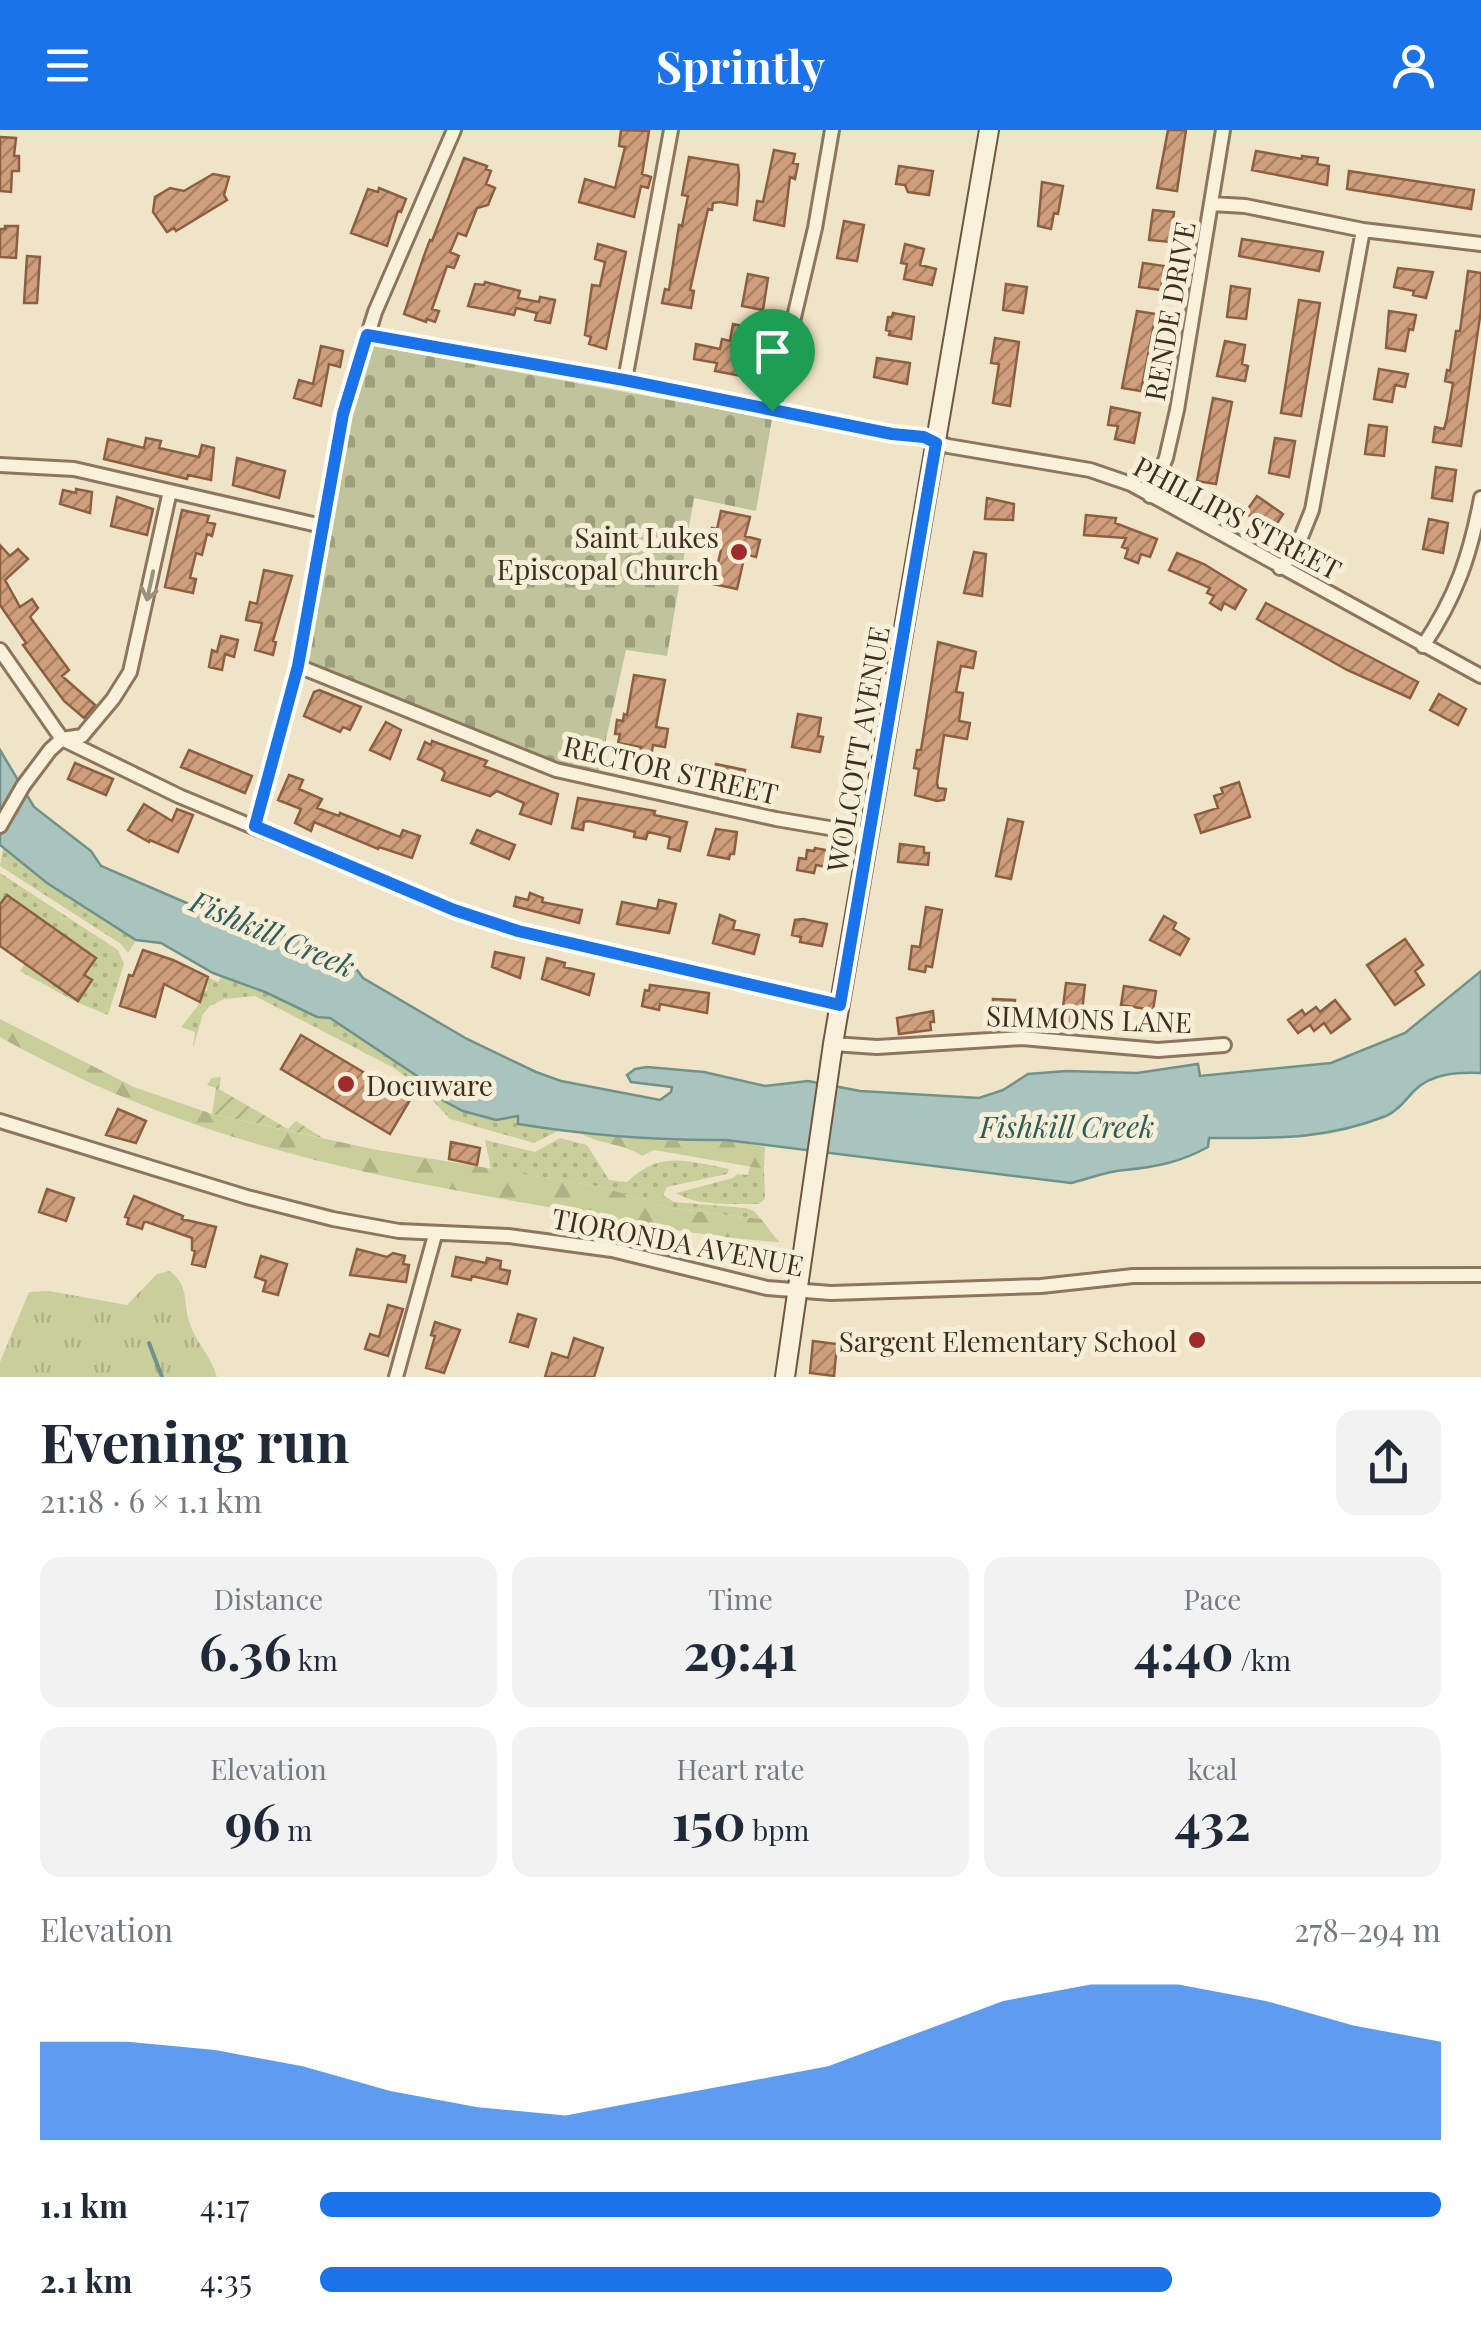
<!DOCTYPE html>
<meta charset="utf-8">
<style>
body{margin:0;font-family:"Playfair Display",serif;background:#f2f2f3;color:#1f2937;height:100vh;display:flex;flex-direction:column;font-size:38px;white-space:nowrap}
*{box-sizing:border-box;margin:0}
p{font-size:32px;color:#747a83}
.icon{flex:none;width:55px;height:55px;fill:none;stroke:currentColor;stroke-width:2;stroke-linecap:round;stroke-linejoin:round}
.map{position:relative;height:1247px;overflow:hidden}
.sheet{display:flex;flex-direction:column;background:#fff;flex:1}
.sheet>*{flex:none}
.pin{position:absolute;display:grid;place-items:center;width:85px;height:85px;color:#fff;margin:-102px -42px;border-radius:50% 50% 50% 0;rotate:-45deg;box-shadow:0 0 10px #0007}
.pin .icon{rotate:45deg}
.round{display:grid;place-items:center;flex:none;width:105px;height:105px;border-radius:20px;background:#f2f2f3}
.headline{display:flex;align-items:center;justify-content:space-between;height:170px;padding:0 40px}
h1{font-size:55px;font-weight:700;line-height:75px}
.metrics{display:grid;grid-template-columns:repeat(3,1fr);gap:15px;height:170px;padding:10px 40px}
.metrics div{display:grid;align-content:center;border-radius:20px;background:#f2f2f3;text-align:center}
.metrics b{font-size:50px;font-weight:700}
.metrics small{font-size:28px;font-weight:400}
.metrics p{font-size:28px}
.chart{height:280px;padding:20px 40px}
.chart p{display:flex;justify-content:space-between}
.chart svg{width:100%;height:180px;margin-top:10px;fill:#1a73e8;opacity:.7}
ul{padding:0 40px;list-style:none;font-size:32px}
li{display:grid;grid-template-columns:160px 120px 1fr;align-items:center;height:75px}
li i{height:25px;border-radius:12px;background:#1a73e8}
header{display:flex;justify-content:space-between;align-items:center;height:130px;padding:0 40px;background:#1a73e8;color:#fff;font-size:45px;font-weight:700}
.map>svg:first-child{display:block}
.grass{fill:url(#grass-dots)}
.forest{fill:url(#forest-firs)}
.cemetery{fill:url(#cemetery-stones)}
.park{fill:url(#park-tufts)}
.garden{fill:url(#garden-furrows)}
.water{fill:#a9c4bc;stroke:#6f938a;stroke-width:2.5}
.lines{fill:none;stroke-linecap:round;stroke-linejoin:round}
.stream{stroke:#6f938a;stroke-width:4}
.building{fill:url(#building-hatch);stroke:#8d5f41;stroke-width:2.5}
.street-casing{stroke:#8d765c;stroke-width:18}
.secondary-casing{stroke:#6f573f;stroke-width:22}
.street{stroke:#faf1dc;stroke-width:12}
.secondary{stroke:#faf1dc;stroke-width:18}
.oneway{stroke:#9c907e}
.route-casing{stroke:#fff;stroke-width:20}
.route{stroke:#1a73e8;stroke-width:12}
.poi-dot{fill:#9e2a2b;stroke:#f7eed8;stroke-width:4}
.labels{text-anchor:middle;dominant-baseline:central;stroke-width:10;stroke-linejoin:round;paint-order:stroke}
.street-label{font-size:28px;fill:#3d2e20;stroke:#f7eed8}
.poi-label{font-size:28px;fill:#3d2e20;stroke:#f7eed8;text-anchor:end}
.water-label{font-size:30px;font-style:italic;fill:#2f5d5a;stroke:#f7eed8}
</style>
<header><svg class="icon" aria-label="menu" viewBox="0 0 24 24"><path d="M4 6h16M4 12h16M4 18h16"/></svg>Sprintly<svg class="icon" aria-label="person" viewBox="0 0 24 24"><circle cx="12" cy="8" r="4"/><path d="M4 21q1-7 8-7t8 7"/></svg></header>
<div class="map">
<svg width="1481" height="1247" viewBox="0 0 1481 1247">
<defs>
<pattern id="grass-dots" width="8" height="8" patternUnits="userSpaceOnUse" patternTransform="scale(2.5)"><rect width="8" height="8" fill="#c9cf9b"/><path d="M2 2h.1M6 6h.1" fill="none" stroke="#aeb285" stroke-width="1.8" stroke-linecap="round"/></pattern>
<pattern id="forest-firs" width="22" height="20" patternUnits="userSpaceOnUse" patternTransform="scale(2.5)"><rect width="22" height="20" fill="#c9cf9b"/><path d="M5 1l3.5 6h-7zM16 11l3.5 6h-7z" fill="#aeb285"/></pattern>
<pattern id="cemetery-stones" width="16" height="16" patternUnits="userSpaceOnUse" patternTransform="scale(2.5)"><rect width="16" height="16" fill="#bfc49a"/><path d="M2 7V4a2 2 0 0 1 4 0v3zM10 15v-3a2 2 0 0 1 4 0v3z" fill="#9ca07d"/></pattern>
<pattern id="park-tufts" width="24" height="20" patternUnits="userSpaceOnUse" patternTransform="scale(2.5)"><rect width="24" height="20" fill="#c9cf9b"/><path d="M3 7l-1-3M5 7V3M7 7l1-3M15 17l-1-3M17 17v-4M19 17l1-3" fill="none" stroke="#aeb285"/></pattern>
<pattern id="garden-furrows" width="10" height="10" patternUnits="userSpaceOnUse" patternTransform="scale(2.5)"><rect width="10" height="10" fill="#c9cf9b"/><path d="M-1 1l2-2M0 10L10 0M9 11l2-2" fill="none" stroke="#aeb285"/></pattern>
<pattern id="building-hatch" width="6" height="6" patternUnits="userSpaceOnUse" patternTransform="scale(2.5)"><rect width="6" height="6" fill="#cf9f7d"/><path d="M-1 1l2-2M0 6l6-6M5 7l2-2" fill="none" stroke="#a98266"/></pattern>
</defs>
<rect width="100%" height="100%" fill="#f0e4c8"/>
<!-- grass -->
<path class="grass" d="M3 718 47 753 136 810 128 823 121 814 0 736Z
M0 743 118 820 124 834 108 885 76 872 20 841 25 833 91 850 84 845 96 828 7 765 0 774Z
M222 846 265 862 317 887 330 888 429 954 444 971 496 990 518 986 519 994 558 1001 534 1013 450 989 418 955 392 937 255 866 224 869 210 876 203 884 193 918 195 902 181 897 197 877 204 861H207L208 847 218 852Z
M560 1008 587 1015 609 1050 627 1052C660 1020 687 1031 729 1039L727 1044 667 1057 663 1065 674 1072 746 1078 754 1081 761 1089 670 1078 602 1057 491 1039 485 1010 535 1022Z
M750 1036 764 1039 765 1069 759 1074C735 1074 695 1076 676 1063L733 1048 737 1044 748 1045Z"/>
<!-- forest -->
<path class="forest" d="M0 889 134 957 212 984 372 1019 602 1057 670 1078 761 1089 779 1112C703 1108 629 1091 554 1078 352 1043 182 1009 0 907Z
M582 1004 670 1011 726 1010 765 1017 764 1039 654 1020 642 1026C623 1013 601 1015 582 1004Z"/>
<!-- cemetery -->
<path class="cemetery" d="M369 215 772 289 756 381 694 368 667 526 626 520 598 645 545 630 298 536 343 285Z"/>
<!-- park -->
<path class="park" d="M170 1141C189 1156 183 1170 189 1191 195 1212 211 1225 217 1247H0V1232L29 1162 49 1161 127 1175 157 1144Z"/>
<!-- garden -->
<path class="garden" d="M221 947 219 959 288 999 296 991 323 1008 212 984 216 958 207 955 212 948Z"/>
<!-- water -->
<path class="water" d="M0 620 34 677 91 721 101 736 233 793 288 806 348 828 363 848 467 909 536 942 561 951 660 970 671 962 672 957 631 952 627 945 635 939 647 937 704 942 765 956 808 951 860 961 979 968 1003 960 1028 944 1066 941 1137 943 1198 934 1200 946 1331 933 1405 903 1481 841V943C1459 942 1432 943 1415 960 1406 969 1398 981 1386 986 1325 1010 1274 1008 1209 1008L1208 1017C1181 1032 1156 1037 1125 1040 1107 1041 1088 1049 1071 1053L726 1010C656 1011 587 1005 518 994V986L496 990 463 981 444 971 429 954 330 888 317 887 265 862 213 843 161 813 136 810 47 753 0 715Z"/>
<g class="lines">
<!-- stream -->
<path class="stream" d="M149 1213 162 1247"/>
</g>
<!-- building -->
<path class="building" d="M621 0 649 1 642 44 651 47 648 58 641 56 634 87 579 72 585 49 615 58 625 17 619 16Z
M1168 0H1186L1177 61 1157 58Z
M0 7 16 8 14 26H19V41H12L11 62 0 61Z
M774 20 795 24 793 33 798 34 795 49 790 47 784 96 754 90 757 71 763 72Z
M1256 21 1302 29V26L1318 28 1317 34 1329 36 1327 55 1252 40Z
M689 27 738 35 739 45 737 75 720 72 713 73 712 80 708 79 690 160 694 161 691 178 662 173 665 159 669 160 679 95 682 96 688 66 682 65Z
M464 28 487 36 486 39 491 41 486 54 495 58 488 75 477 78 466 106 458 103 450 122 459 126 454 138 447 136 432 179 439 181 435 192 427 189 426 192 404 184 425 123 430 110 432 111Z
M899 36 933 41 929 65 908 62 905 55 896 54Z
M1349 41 1474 60 1471 79 1347 59Z
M213 44 229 47 224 65 227 70 176 101 174 98 167 102 153 82 155 67 170 58 184 61Z
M1042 52 1063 56 1058 84 1054 83 1051 99 1038 96Z
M379 58 406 69 401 82 398 81 387 116 351 103 368 59 378 62Z
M1153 80 1174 82 1170 112 1149 110Z
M844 91 864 95 857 131 837 128Z
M5 96H18L16 128 0 127V99H5Z
M1242 109 1323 122 1319 141 1239 126Z
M598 114 626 122 606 219 589 214 591 207 585 205 592 155 600 156 605 132 595 129Z
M905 114 924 119 920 135 936 139 932 155 904 149 907 134 901 133Z
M27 126 40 127 37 173H24Z
M1143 133 1164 136 1161 160 1139 157Z
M1398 138 1433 142 1426 168 1413 165 1414 161 1394 157Z
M1468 141 1481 143V180L1461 316 1433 312 1435 297 1444 299 1447 288 1453 253 1445 251 1447 240 1450 241 1456 201H1460Z
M748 144 768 148 763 180 742 176Z
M485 152 520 161 518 168 539 172 540 167 555 170 550 193 535 190 537 183 516 178 514 185 468 176 475 154 484 155Z
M1006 154 1027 157 1023 183 1003 180Z
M1231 156 1250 159 1246 189 1227 187Z
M1299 170 1320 173 1301 286 1281 283Z
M1137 181 1156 184 1141 261 1122 258Z
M1389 181 1416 185 1413 200 1409 199 1405 221 1386 218Z
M893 183 914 187 911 209 889 205 890 201 886 200 888 187H892Z
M733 194 747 197 745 209 766 213 765 217 769 218 763 250 715 241 717 233 694 229 696 214 720 219 722 209 730 211Z
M995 208 1019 212 1010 276 993 273 999 234 991 233Z
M1225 211 1245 215 1242 234 1248 236 1245 251 1217 246Z
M321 216 343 221 340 237 329 234 321 276 294 268 299 250 313 254Z
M877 228 910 233 907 254 874 247Z
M1379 239 1408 244 1405 257 1395 255 1392 272 1374 269Z
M1213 268 1232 272 1216 354 1197 351Z
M1111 277 1140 283 1134 313 1115 309 1118 296 1108 295Z
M1369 295 1387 297 1384 326 1365 324Z
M146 308 161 311 159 318 199 327 202 315 214 318 211 350 188 345 187 349 104 329 108 309 144 318Z
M1275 308 1295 311 1289 347 1269 343Z
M237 328 285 341 279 368 233 355Z
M1436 337 1456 340 1452 371 1432 368Z
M76 359 92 362 90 383 60 374 63 360 76 363Z
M1257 366 1283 384 1272 401 1245 383Z
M117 367 153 379 147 405 111 396Z
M987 368 1014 374 1013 390 985 389Z
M182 380 209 386 207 392 215 394 212 406 207 404 202 425 196 423 190 448 196 449 193 463 165 457Z
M721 381 750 387 745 406 760 410 756 427 745 424 737 459 713 454 721 420 708 417 712 398 717 399Z
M1086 385 1116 388 1115 393 1157 409 1150 427 1141 424 1138 433 1125 428 1128 419 1122 417 1126 408 1084 405Z
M1429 389 1448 393 1443 423 1423 419Z
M0 415 10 426 18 419 28 429 5 450 20 477 32 469 38 478 30 487 69 540 62 546 95 575 84 588 64 571 23 515 26 513 0 475Z
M974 422 986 424 982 466 964 463Z
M1177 423 1204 434 1246 460 1235 479 1224 473 1221 480 1210 473 1214 466 1207 463 1210 458 1169 440Z
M264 440 292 446 273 511 276 512 273 525 255 520 262 493 246 490 250 472 257 474Z
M1266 473 1418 552 1410 568 1347 540 1257 489Z
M221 506 238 510 234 527 225 524 222 540 209 537 212 520 217 522Z
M938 512 976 522 973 538 961 536 956 562 963 563 959 591 970 593 967 609 944 605 937 652 938 658 946 659 944 670 937 671 915 665 919 639 914 638 917 620H921Z
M634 545 665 550 656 597 668 599 665 617 653 615 651 626 639 624 641 617 618 613 620 604H615L617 590 623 591 624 584 627 585Z
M319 560 361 577 350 600 343 597 340 602 304 586 314 562Z
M1439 564 1466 579 1458 595 1430 580Z
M798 584 821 588 818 606 823 607 820 622 792 617Z
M386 592 401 600 390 629 370 620Z
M432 611 487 631 484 636 558 664 551 694 520 684 524 673 497 661 490 666 442 650 445 643 442 639 418 629 425 612 431 615Z
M189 620 252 646 245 663 181 637Z
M75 633 113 649 106 665 68 649Z
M716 634 745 640 741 659 712 653Z
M289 645 303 650 299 659 322 669 317 678 339 686 340 683 400 707 403 700 420 706 412 728 379 717 378 719 314 692 311 701 295 693 301 679 278 670Z
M1239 652 1250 687 1201 703 1195 685 1218 678 1214 666 1223 663 1221 658Z
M578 668 655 681 654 685 687 692 680 721 668 718 670 707 648 702 646 709 634 707 635 702 589 691 584 692 583 700 572 698Z
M144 674 172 691 177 679 193 685 178 722 150 710 149 712 128 700Z
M1008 689 1023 692 1011 749 996 746Z
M716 699 737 702 734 724H730L729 729 708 725Z
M477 700 515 715 509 729 471 713Z
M900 714 924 717V723H929L928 735 898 732Z
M815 718 831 721 830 726 838 727 836 739 816 735 814 743 797 740 799 728 806 729 807 720 814 721Z
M530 763 543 768 542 772 582 780 579 793 514 776 516 767 528 770Z
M7 765 96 828 84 845 92 850 78 871 0 816V774Z
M659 770 676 774 669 803 617 794 622 772 657 779Z
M926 777 942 780 932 837 926 836 925 842 909 839 912 816 920 817Z
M720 785 735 791 733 799 759 805 754 824 713 813Z
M1164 786 1176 793 1173 799 1189 809 1180 825 1150 810Z
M803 789 827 794 822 816 800 812 801 807 792 805 795 790Z
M1405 809 1423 835 1415 841 1424 855 1395 875 1367 835Z
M143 820 173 830 208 847 200 872 164 854 155 887 120 876 129 845 133 846Z
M495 822 524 828 520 848 492 837Z
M547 828 565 833 564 837 594 844 589 865 542 849Z
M1066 853 1085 855 1081 890 1076 889 1075 898 1056 896 1057 884 1062 885Z
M650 855 709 863 707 883 660 874 659 880 642 876 645 860 649 861Z
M1124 856 1156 861 1153 880 1121 875Z
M993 869 1015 870 1014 897 992 896Z
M1335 870 1350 889 1331 903 1324 893 1314 901 1310 895 1298 903 1288 890 1302 880 1305 885 1316 877 1320 882Z
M933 881 934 892H930L931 900 899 904 897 888Z
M301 905 410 970 390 1004 281 939Z
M118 979 146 991 136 1013 106 1005Z
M451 1012 480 1018 477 1035 449 1029Z
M47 1059 74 1068 66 1091 39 1082Z
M134 1066 183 1086 182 1089 216 1097 205 1137 192 1134 195 1121 192 1120V1108L147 1092H144L142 1099 127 1094 129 1088 125 1087Z
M357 1119 387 1127 393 1123 405 1126 403 1134 409 1135 406 1152 350 1145Z
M261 1126 287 1134 278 1165 263 1161 266 1151 255 1147Z
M456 1127 486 1133 487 1128 501 1131 500 1139 510 1141 507 1154 472 1146 471 1150 452 1146Z
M388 1175 403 1179 388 1226 365 1219 370 1204 379 1207Z
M518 1184 536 1189 528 1217 510 1212Z
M435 1192 460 1200 444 1243 426 1238 435 1206 431 1205Z
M574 1208 603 1218 594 1247H545L552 1223 568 1228Z
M813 1211 837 1214 834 1246 810 1243Z"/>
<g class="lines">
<defs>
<path id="street" d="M1212 74 1245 76 1363 100 1481 114
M367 205 625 250 893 304 924 307 948 316 1090 340 1131 354 1481 546
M625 250 671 0
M772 281 815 98 832 0
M0 335 74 339 322 396
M1150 366 1166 328 1177 280 1223 0
M1280 438 1295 422 1312 380 1363 100
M1423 516C1456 467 1470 426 1481 368
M0 520 62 609 179 666 454 780 518 801 840 875
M298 536 556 640 776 689 870 705
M0 696 23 656 50 620 62 609 82 606 113 569 130 542 170 361
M255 696 298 536 343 285 375 182 454 0
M833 914 877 917 1022 908 1158 920 1224 915
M0 991 247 1067 333 1089 399 1101 508 1106 612 1120 767 1158 831 1163 1041 1156 1133 1146 1481 1145
M396 1247 435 1105"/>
<path id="secondary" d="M785 1247 833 914 989 0"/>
</defs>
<!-- street casing -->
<use href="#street" class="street-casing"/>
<!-- secondary casing -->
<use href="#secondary" class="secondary-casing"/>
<!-- street -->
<use href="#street" class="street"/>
<!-- secondary -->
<use href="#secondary" class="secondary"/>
</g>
<!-- one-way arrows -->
<defs><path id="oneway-shaft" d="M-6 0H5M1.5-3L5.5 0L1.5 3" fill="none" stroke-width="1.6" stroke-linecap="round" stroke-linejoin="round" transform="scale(2.5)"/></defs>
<use class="oneway" href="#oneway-shaft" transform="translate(150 456) rotate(102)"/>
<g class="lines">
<defs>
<path id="route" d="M367 205 624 250 892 304 924 307 936 313 840 875 518 801 454 780 255 696 298 536 343 284Z"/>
</defs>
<!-- route casing -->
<use href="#route" class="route-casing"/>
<!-- route -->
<use href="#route" class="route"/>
</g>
<!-- markers -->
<g class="poi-dot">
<circle cx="739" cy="422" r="10"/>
<circle cx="346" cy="954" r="10"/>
<circle cx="1197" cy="1210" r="10"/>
</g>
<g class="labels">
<!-- street labels -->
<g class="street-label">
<text transform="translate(1169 181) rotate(-80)">RENDE DRIVE</text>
<text transform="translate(1238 387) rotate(28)">PHILLIPS STREET</text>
<text transform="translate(857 619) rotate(-80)">WOLCOTT AVENUE</text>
<text transform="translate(671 639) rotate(13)">RECTOR STREET</text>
<text transform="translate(1089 888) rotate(2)">SIMMONS LANE</text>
<text transform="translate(678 1111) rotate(11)">TIORONDA AVENUE</text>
</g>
<!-- poi labels -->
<g class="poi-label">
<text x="719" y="406">Saint Lukes<tspan x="719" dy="32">Episcopal Church</tspan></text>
<text x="366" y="954" text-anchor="start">Docuware</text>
<text x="1177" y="1210">Sargent Elementary School</text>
</g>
<!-- water labels -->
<g class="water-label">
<text transform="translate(273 803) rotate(23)">Fishkill Creek</text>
<text x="1067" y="996">Fishkill Creek</text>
</g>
</g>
</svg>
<div class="pin" style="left:772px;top:281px;background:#1e9e55"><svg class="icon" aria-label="arrive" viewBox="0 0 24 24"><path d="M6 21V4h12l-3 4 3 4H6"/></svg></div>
</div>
<section class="sheet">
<div class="headline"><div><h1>Evening run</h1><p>21:18 · 6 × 1.1 km</p></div><a class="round"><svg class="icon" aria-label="share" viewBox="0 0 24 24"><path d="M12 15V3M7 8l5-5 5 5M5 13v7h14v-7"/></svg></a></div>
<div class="metrics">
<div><p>Distance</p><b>6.36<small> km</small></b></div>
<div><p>Time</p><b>29:41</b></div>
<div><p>Pace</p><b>4:40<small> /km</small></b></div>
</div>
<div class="metrics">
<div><p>Elevation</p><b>96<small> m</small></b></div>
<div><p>Heart rate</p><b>150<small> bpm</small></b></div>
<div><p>kcal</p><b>432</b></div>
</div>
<div class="chart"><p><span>Elevation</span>278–294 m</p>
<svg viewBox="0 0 160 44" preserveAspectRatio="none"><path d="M0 44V20L10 20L20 22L30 26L40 32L50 36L60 38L70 34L80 30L90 26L100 18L110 10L120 6L130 6L140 10L150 16L160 20V44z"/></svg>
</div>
<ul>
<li><b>1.1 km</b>4:17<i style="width:100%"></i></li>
<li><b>2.1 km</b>4:35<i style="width:76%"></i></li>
</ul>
</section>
